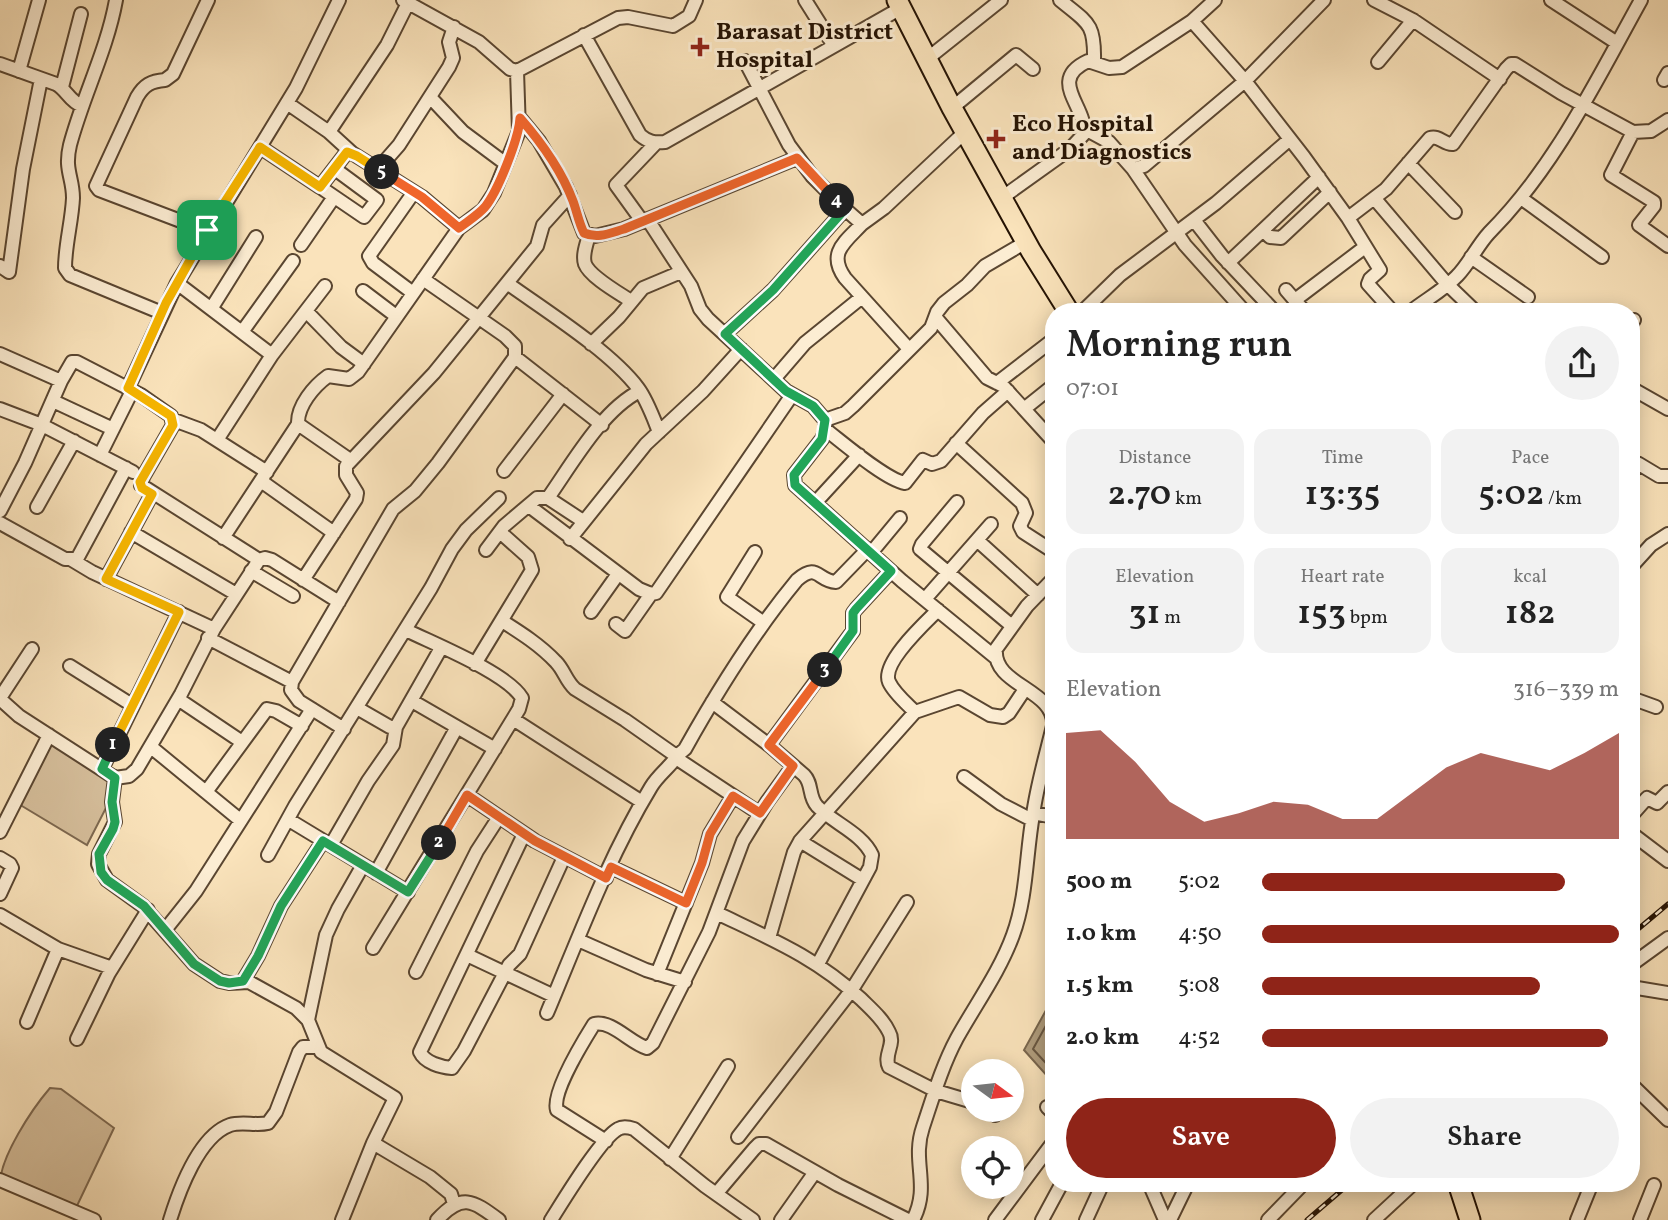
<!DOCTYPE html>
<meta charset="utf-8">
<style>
body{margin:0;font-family:Vollkorn,serif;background:#f2f2f2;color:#222;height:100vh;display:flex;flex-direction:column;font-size:26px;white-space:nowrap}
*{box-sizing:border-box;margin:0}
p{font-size:23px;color:#767676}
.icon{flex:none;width:38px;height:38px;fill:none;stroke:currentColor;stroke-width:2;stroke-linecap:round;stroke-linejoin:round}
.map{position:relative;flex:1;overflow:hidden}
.sheet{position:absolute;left:1045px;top:303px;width:595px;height:889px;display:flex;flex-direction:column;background:#fff;border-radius:28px;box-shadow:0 4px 18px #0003}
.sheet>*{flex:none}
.needle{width:46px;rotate:105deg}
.controls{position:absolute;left:961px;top:1059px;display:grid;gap:14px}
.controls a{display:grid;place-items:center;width:63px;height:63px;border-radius:50%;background:#fff;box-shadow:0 4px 18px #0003;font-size:35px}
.pin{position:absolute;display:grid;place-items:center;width:60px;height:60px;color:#fff;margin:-30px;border-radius:14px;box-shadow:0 4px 10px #0006}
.km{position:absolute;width:35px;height:35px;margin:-18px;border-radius:50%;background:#222;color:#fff;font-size:19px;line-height:35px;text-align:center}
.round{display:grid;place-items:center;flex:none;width:74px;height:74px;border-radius:37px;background:#f2f2f2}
.head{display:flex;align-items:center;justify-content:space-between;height:119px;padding:0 21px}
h1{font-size:38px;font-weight:600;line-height:52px}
.figures{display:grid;grid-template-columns:repeat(3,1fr);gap:10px;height:119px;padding:7px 21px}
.figures div{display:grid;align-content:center;border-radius:18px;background:#f2f2f2;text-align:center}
.figures b{font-size:35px;font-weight:600}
.figures small{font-size:19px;font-weight:400}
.figures p{font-size:19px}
.chart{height:196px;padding:14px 21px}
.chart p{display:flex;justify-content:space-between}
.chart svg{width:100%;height:126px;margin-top:7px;fill:#8f2418;opacity:.7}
.button{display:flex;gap:14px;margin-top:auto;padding:14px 21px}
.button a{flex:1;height:80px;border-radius:42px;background:#8f2418;color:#fff;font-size:28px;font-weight:600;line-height:80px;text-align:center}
.button a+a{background:#f2f2f2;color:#222}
ul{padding:0 21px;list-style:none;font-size:23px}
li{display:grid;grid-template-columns:112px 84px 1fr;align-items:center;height:52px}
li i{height:18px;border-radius:9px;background:#8f2418}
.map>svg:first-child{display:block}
.green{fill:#d6bf9c;stroke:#7d6850;stroke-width:2}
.water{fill:#b19c7c;stroke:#79654c;stroke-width:2}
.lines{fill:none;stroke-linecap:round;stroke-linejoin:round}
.shore{stroke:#6a5740;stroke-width:2}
.minor-casing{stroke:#5a4631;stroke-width:16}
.highway-casing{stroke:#241203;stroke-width:23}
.minor{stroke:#fcedd3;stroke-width:12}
.highway{stroke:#fae3bb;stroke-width:19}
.rail-casing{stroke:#241203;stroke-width:5}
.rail{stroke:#fcedd3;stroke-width:2.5;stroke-dasharray:8;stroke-linecap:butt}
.split-1-casing{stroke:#fff;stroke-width:14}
.split-2-casing{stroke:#fff;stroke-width:14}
.split-3-casing{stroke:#fff;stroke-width:14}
.split-4-casing{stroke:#fff;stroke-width:14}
.split-5-casing{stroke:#fff;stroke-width:14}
.split-6-casing{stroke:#fff;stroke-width:14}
.split-1{stroke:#f5b400;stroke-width:9}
.split-2{stroke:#22a559;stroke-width:9}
.split-3{stroke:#f0652b;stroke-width:9}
.split-4{stroke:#22a559;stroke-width:9}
.split-5{stroke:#f0652b;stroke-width:9}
.split-6{stroke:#f5b400;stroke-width:9}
.poi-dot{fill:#8f2418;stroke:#fcedd3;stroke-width:2.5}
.labels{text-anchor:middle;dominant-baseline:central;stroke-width:6;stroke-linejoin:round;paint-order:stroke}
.poi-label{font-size:24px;font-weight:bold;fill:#241203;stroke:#fcedd3;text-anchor:start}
</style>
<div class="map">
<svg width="1668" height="1220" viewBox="0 0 1668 1220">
<rect width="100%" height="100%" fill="#fae3bb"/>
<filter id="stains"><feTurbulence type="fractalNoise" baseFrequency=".00286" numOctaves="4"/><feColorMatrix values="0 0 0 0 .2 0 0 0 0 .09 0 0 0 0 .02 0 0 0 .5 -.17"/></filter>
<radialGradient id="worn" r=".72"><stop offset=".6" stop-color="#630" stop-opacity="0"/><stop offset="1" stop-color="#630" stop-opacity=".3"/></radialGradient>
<!-- green -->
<path class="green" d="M47 738 111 774 108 804 87 845 12 800Z
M50 1088 61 1089 114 1128 75 1210 0 1184C0 1157 32 1109 50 1088Z"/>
<!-- water -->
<path class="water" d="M1050 1003H1054L1053 1079 1048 1077 1024 1050Z"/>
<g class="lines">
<!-- shore -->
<path class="shore" d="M1054 1011 1033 1049 1054 1072"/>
<defs>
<path id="minor" d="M116 0C107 50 83 96 70 145 64 170 73 177 73 198 72 221 65 245 65 268L70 275 162 313
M403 0 479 42 510 69 517 71 618 18 628 17 673 26 689 16 696 0
M805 0 834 46
M1060 0C1088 23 1095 23 1094 61
M1374 0 1413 20 1500 79
M1551 0 1617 43
M1192 21 1245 81 1304 157 1348 218 1380 270 1370 279 1368 284 1393 312
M584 35 640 135C648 142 654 143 665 142L901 8
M927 59 1001 0
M745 61 789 145 812 176 845 209
M1378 62 1413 20
M0 64 56 84C67 90 69 101 82 106
M19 71 39 0
M1664 80 1668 73
M62 87 81 14
M430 97 463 132 506 164
M287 103 329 132 352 153
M952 108 1016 55 1033 69
M520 118 539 141 566 187 584 233 595 236 624 229 797 158
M1085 129 1109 142 1133 169 1144 166 1245 81 1324 0
M329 132 387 45 408 3
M1633 132 1651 131 1668 120
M656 143 616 185 642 221 648 220 691 286 700 309 708 319 786 391 813 406 825 420V432L822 439 794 475 795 485 902 581 995 657
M260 147 320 187 347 152 352 153 422 197 459 228
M1408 163 1455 212
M378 169 399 145 449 67 453 58 449 42 454 27
M1133 169 1185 245 1245 312
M320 187 364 217 377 200 335 169
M1003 197 1070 149 1083 135C1090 108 1045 81 1088 61L1109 68 1122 67 1192 21 1215 0
M1521 198 1602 257
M1375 199 1447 284 1476 312
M1348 218 1386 189 1430 138C1439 135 1444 145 1453 144L1506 69 1511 64H1515L1561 93 1633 132 1611 175 1654 202V206L1639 225 1668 246
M1194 220 1222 256 1275 312
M862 224C845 242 827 253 845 278L909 349
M1263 230 1270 237 1281 238 1330 192
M207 231 99 190 96 186 137 97C144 85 151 81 165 80L173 74 208 0
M589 235C587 243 582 255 585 264 590 277 619 293 631 301
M301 245 334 197
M1471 257 1528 297
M1228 263 1319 177
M0 266 9 272 23 169 41 79
M177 283 272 355
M507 283C546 311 610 351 638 388 647 400 653 417 659 432
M1286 290 1305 312
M363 291 396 316
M413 293 373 263 369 256 414 192
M1295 300 1365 247
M211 309 256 237
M306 311 341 347 364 364
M1082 312 1120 275 1216 203 1290 139
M1410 312C1425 300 1444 290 1457 276 1469 264 1477 246 1489 233 1555 167 1596 81 1641 0
M936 318 987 378 1003 386 1054 442
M1631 325 1634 320
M242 332 293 261
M725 334 773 290 845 209 862 224 884 208 965 132
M591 344 619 317 643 288 681 272
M0 354 61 381 25 463 0 511
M515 357 602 425
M774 379 805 343 862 297
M61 381 72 362H77L141 395 171 416 173 425 143 477 141 485 259 560
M997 383 1054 339
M128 388 177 283 296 88 339 0
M1631 388 1668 409
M53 401 113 429
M0 409 42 425 133 472
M1024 409 1054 385
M174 420 201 430 267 472
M825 420 845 413 853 406 931 328 937 312 944 303 967 285 985 266 1026 242
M825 429C842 442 886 480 905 483L923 460 932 464 941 461 983 413 1008 391
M217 440 272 355 325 286
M956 443 1022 503 1026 513 1020 526 1023 532 1054 552
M100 455 132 391
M350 460 298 424C297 406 314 386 328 376L349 379 358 372 459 228 483 210 494 193 519 131 517 71
M504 471 563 394
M1631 472 1639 464 1659 476H1668
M261 481 334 533
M548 498C572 464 602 410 640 391
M957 502 922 544 920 549 1012 626
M815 503 859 455
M529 506 639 589 651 594 656 593 792 395
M37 507 74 441
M0 523 65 559H77L126 468
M131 532 236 594
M223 538 298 424
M570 539 646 444 703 391 741 349
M977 540 1038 595
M486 550 504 526 537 498H548L583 521
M755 552 727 597 764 623
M871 553 900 518
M72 560 92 572 214 629
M1631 567 1651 545 1668 534
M251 571 293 596
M106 579 152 494
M303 580 356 499 357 493 346 475V466L434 373 537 246 543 225 570 195
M925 599 991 524
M938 610C925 623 881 663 889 682 894 693 906 703 915 712L959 697 990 715 1003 717 1009 713 1025 689
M591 612 618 574
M502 621C521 633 540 645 556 662 564 670 566 681 575 689L625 720 672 753 678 755 685 749C718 690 754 632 797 580 818 562 817 581 836 582L867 550
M616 624 625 631 651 594
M208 638 292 682
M475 664 532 570 528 557 500 532
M70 666 132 705
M0 698 32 649
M1631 698 1656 707
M0 699 19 716 115 778 112 802 115 822 99 854 98 864 107 880 143 906 194 964 220 981 229 983 249 982 296 1008 308 1020 321 1052 395 1098 373 1143 342 1220
M178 699 242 742
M412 701 495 749
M712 702 769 745 804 775C813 784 808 796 817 806 833 823 862 833 872 855L870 867 818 964
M357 708 390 727H396L441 648
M513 719 642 802
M344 729 299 701 291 690 292 682 393 509 415 491 438 463 515 357V346L505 336 423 279
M769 745 853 631V613L856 609 891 571
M151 747 240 820
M676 758 759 813
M102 769 179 612
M964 777 1001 804 1032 820
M115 778 129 776 137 769 181 694 214 629 259 560 265 558 272 560 339 602
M206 792 267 709 276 711 302 726
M467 795 535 841 606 878
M1033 813 1054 817
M1631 816 1647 798 1657 803 1668 792
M289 820 408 892
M0 832 49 735
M1631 833 1668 861
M524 834 420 1052C425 1063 441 1067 452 1068L464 1051 509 965 520 954 564 857
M800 841 863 880
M331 845 368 781 393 745 396 727
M268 855 295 806 431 588 452 549 466 530 499 498
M0 858 10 864 12 868 0 894
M611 867 686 903
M376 873 457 727
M717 913C773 940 815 957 861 999 871 1009 883 1019 889 1032 896 1044 883 1055 889 1067L936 1091 973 1102
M0 915 58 949 112 968
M165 930 196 891 312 709
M769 938 794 852 800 841 915 712
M578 940 646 970 685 982
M373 948 519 709 522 698C507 673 434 644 406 630
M467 955 554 996
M1631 965 1668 938
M416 972 477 851 499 817
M657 974 702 863 710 834 733 796
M243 981 258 956 281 906 323 841
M1631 987 1668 993
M547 1013C579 937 608 858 651 787 658 775 670 767 678 755
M308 1020 326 935 338 909 363 865
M27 1022 58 949
M77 1039 109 973 148 910
M1631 1084 1668 1120
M1047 1107 1054 1114
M987 1110 995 1115
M738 1137 851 991 907 902
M606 1141 557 1110C551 1093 584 1040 594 1024 612 1020 630 1043 647 1048L653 1043 709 932 743 841 767 802 793 766
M373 1143 430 1177 451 1194 454 1204
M670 1159 728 1066
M0 1180 94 1220
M1149 1183 1165 1220
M716 1194 754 1149 759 1144H766L838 1185 908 1220
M170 1220C179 1191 199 1136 230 1125 242 1121 256 1126 268 1123L276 1112 299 1052 303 1047H318
M437 1220C462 1193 472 1200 499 1220
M551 1220C563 1201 601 1138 618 1129 623 1126 628 1127 634 1129L705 1186 753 1220
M781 1220 815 1172
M913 1220C931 1185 911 1162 923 1127 933 1097 942 1066 957 1038 976 1004 1000 971 1013 935 1027 897 1026 854 1033 815 1037 785 1046 755 1053 726 1056 689 992 686 996 649L1027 606 1054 578
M995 1220 1054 1141
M1042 1220 1062 1183
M1086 1220 1103 1183
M1170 1220 1188 1183
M1268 1220 1304 1183
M1374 1220 1414 1183
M1577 1220 1592 1183
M1640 1220 1654 1185"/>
<path id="highway" d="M897 0 952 108 1031 251 1069 312
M1458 1183 1470 1220"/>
</defs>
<!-- minor casing -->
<use href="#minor" class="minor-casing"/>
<!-- highway casing -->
<use href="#highway" class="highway-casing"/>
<!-- minor -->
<use href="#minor" class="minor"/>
<!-- highway -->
<use href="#highway" class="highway"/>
<defs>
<path id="rail" d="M1631 935 1668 904
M1307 1220 1350 1183"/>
</defs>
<!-- rail casing -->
<use href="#rail" class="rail-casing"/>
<!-- rail -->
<use href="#rail" class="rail"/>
</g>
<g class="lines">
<defs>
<path id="split-1" d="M113 745 179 612 106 579 152 494 142 488 140 482 173 425 171 416 128 388 166 303 207 230"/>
<path id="split-2" d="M113 745 102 769 115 778 112 802 115 822 113 829 99 854 101 872 107 880 144 906 194 964 220 981 229 983 243 981 258 956 281 906 323 841 408 892 439 843"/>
<path id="split-3" d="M439 843 467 795 535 841 606 878 611 867 686 903 702 863 710 834 733 796 760 813 793 766 769 745 825 670"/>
<path id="split-4" d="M825 670 853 631V613L856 609 891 571 795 485 794 475 822 439 825 420 813 406 786 391 725 334 773 290 845 209 837 201"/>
<path id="split-5" d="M382 172 422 197 459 228C468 221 478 215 485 207 498 191 519 138 520 118 541 142 562 172 573 201 577 212 579 223 584 233 598 239 610 233 624 229L797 158 837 201"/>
<path id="split-6" d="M207 230 260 147 320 187 347 152 357 156 382 172"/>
</defs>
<!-- split-1 casing -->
<use href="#split-1" class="split-1-casing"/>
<!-- split-2 casing -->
<use href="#split-2" class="split-2-casing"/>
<!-- split-3 casing -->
<use href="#split-3" class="split-3-casing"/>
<!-- split-4 casing -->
<use href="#split-4" class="split-4-casing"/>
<!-- split-5 casing -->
<use href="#split-5" class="split-5-casing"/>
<!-- split-6 casing -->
<use href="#split-6" class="split-6-casing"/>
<!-- split-1 -->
<use href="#split-1" class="split-1"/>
<!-- split-2 -->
<use href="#split-2" class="split-2"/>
<!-- split-3 -->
<use href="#split-3" class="split-3"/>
<!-- split-4 -->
<use href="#split-4" class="split-4"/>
<!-- split-5 -->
<use href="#split-5" class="split-5"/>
<!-- split-6 -->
<use href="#split-6" class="split-6"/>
</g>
<!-- markers -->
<g class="poi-dot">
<path d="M696.5 36.5h7v7h7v7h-7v7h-7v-7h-7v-7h7z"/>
<path d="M992.5 128.5h7v7h7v7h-7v7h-7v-7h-7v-7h7z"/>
</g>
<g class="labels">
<!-- poi labels -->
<g class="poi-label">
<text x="716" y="33">Barasat District<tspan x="716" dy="28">Hospital</tspan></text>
<text x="1012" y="125">Eco Hospital<tspan x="1012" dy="28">and Diagnostics</tspan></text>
</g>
</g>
<rect width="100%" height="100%" filter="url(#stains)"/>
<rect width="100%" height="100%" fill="url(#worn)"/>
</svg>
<div class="controls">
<a><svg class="needle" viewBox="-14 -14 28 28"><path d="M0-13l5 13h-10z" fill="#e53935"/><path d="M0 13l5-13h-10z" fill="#767676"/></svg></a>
<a><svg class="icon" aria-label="locate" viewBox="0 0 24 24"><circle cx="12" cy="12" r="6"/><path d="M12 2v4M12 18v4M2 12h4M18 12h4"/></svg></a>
</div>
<div class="pin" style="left:207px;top:230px;background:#1e9e55"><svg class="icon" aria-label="arrive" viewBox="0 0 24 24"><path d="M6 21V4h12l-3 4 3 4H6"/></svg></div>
<b class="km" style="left:113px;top:745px">1</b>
<b class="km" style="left:439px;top:843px">2</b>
<b class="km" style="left:825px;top:670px">3</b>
<b class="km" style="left:837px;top:201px">4</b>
<b class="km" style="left:382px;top:172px">5</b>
<section class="sheet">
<div class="head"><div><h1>Morning run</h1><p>07:01</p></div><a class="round"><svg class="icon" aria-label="share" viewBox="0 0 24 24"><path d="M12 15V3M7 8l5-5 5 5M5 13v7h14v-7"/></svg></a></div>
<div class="figures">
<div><p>Distance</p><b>2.70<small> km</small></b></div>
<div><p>Time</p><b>13:35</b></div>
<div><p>Pace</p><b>5:02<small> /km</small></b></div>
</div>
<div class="figures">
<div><p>Elevation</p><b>31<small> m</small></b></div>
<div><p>Heart rate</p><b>153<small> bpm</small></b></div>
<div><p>kcal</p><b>182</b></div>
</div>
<div class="chart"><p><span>Elevation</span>316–339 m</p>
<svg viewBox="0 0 160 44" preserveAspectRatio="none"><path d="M0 44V7L10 6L20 17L30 31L40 38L50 35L60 31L70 32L80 37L90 37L100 28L110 19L120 14L130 17L140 20L150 14L160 7V44z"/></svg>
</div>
<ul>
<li><b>500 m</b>5:02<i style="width:85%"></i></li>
<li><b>1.0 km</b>4:50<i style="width:100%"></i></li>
<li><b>1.5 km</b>5:08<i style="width:78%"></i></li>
<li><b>2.0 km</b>4:52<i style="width:97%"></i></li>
</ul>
<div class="button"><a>Save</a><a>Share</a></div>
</section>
</div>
